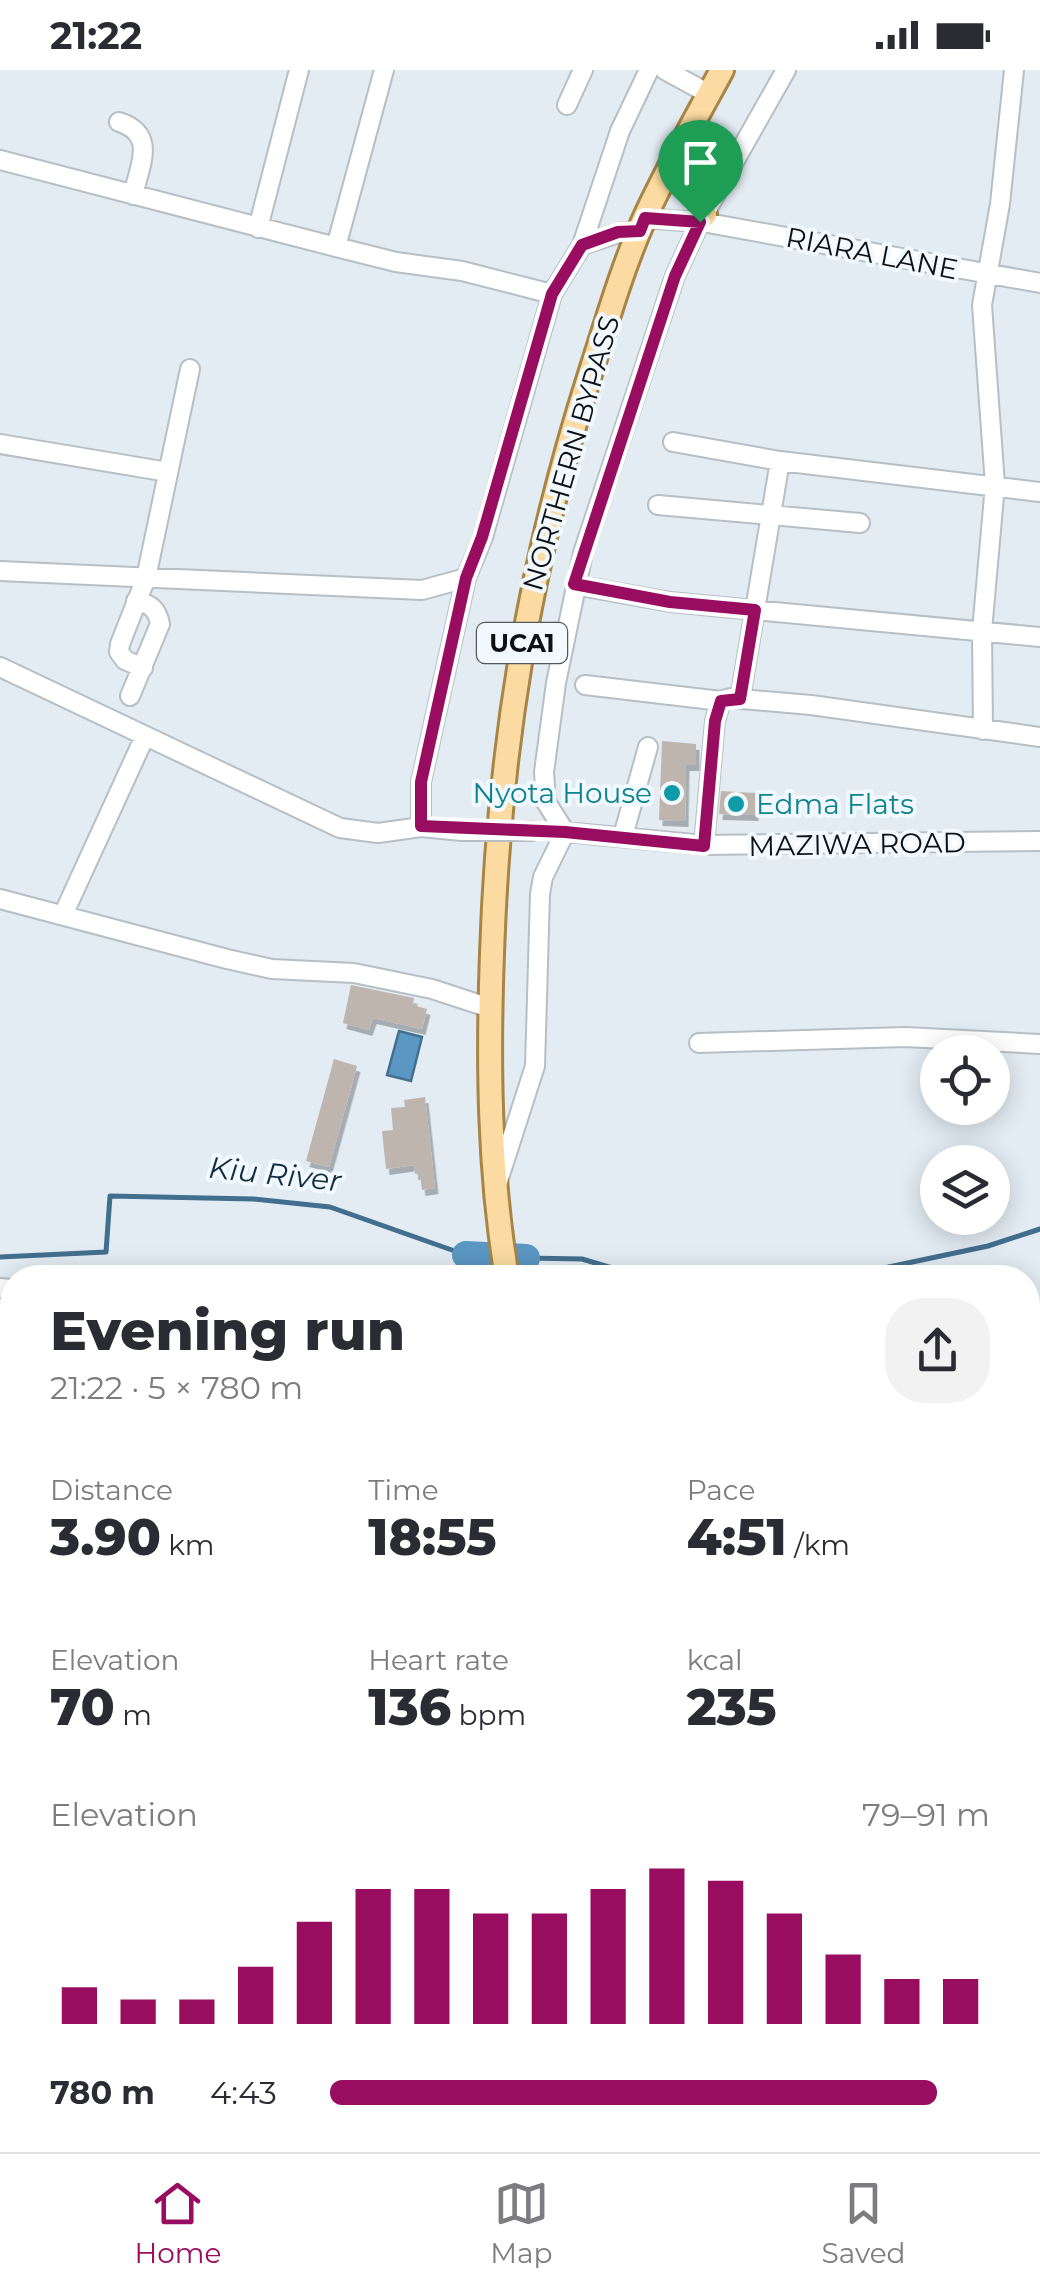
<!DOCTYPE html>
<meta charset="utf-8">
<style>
body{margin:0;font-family:Montserrat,sans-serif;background:#f2f2f3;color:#2b2b33;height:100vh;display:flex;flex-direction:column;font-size:38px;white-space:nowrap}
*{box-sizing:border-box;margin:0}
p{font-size:32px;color:#7c7c81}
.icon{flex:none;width:55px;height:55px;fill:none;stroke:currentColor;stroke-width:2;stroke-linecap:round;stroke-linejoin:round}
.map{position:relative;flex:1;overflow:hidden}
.sheet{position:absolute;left:0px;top:1195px;width:1040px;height:888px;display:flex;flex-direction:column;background:#fff;border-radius:40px 40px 0 0;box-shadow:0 5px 25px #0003}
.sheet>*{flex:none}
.fabs{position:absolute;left:920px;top:965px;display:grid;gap:20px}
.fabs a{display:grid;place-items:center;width:90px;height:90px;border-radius:50%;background:#fff;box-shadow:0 5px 25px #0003;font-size:50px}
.pin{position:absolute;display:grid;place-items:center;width:85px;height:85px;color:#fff;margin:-102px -42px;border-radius:50% 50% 50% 0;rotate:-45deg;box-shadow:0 0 10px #0007}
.pin .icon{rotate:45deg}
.round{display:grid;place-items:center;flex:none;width:105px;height:105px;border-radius:40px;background:#f2f2f3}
.summary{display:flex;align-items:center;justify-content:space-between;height:170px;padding:0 50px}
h1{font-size:55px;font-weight:800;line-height:75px}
.figures{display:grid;grid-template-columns:repeat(3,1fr);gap:15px;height:170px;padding:10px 50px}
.figures div{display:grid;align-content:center}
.figures b{font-size:50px;font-weight:800}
.figures small{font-size:28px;font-weight:400}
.figures p{font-size:28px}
.chart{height:280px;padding:20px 50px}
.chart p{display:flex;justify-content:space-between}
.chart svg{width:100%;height:180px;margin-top:10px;stroke:#990d61;stroke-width:6}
ul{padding:0 50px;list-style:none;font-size:32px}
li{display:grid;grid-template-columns:160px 120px 1fr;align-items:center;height:75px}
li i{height:25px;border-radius:12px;background:#990d61}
.status{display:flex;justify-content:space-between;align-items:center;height:70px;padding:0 50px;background:#fff;direction:ltr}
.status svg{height:28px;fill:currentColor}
.dock{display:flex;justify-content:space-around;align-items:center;height:140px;border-top:2px solid #e1e1e2;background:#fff;font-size:28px;color:#7c7c81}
.dock a{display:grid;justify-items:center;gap:5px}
.dock .selected{color:#990d61}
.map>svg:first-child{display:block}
.water{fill:#5a97c2;stroke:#436f8e;stroke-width:2.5}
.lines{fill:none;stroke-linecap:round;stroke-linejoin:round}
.stream{stroke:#436f8e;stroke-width:5}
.river{stroke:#5a97c2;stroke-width:28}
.building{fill:#bfb5af;filter:url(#shadow)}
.minor-casing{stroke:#b6bfc6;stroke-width:22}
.major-casing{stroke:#a78546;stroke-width:28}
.minor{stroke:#fff;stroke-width:18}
.major{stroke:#fbdba1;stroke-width:22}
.minor-bridge-casing{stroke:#b6bfc6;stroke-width:22;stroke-linecap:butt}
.minor-bridge{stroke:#fff;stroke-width:18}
.route-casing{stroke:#fff;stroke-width:20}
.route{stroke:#990d61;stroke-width:12}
.culture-dot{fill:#0f9aa8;stroke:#f1f9ff;stroke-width:4}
.labels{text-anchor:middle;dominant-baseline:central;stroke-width:8;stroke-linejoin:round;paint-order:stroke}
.shield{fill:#f1f9ff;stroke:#52575a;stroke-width:2.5}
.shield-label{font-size:25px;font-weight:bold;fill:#0e1113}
.street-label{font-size:28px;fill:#0e1113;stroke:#f1f9ff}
.culture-label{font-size:28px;fill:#0d838f;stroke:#f1f9ff;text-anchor:end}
.water-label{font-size:30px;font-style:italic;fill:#112d40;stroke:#f1f9ff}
</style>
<div class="status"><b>21:22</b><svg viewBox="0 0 49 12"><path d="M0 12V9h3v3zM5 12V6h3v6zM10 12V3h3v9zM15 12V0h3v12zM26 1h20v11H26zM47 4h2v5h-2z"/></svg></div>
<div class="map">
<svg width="1040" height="2082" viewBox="0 0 1040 2082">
<defs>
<filter id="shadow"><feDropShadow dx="3.5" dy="6" stdDeviation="0" flood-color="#0004"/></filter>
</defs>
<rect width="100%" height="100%" fill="#e3ecf3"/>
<!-- water -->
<path class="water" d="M399 961 422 967 411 1011 387 1005Z"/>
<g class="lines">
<!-- stream -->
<path class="stream" d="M0 1187 106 1182 110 1126 253 1129 330 1137 466 1185
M526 1188 582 1189 646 1208
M865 1208 884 1198 988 1176 1040 1159"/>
<!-- river -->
<path class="river" d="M466 1185 526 1188"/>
</g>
<!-- building -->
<path class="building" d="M662 671 696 674V695H686L685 751 659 750Z
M721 721 756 723 755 745 719 744Z
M351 915 414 928 413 935 427 939 422 959 373 948 369 960 343 953Z
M334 989 357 996 329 1097 306 1091Z
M425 1027 435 1118 422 1120 420 1104H415L414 1095 386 1099 382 1061 393 1060 391 1038 405 1037 404 1030Z"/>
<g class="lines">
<defs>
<path id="minor" d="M665 0 709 24
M567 35 583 0
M119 52C157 64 140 95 133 125
M0 90 336 177 396 192 462 201 552 224
M645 148 708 153 1040 213
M258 158 299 0
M582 175 620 61 649 0
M336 177 384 0
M673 372 780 391 1040 422
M0 374 168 402
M658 435 860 453
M0 501 422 520 466 508
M575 515 670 532 1040 567
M0 597 340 758 378 763 421 757V712L466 508 483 467 552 224 582 175 618 163 640 161
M143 598 125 590 119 582 120 574 146 508 190 299
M585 615 721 631
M130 626 160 554C157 539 151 534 136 531
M740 629 780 391
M983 660 982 561 995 415 982 235 1000 134 1014 0
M421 757 462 761
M565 762 546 732 544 702 556 613 583 483 675 206 700 152 786 0
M623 766 648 677
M704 775 715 651 721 631 730 628 811 635 1040 667
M0 829 227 889 272 899 354 903 432 919 490 938
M63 845 145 666
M699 973 905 967 1040 974
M497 1114 535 996 540 824 543 807 565 762 704 775 1040 771
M0 1218 12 1219
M0 1300 12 1301
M1028 1313 1040 1306
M0 1393 12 1394
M1028 1409 1040 1397
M0 1491 12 1492
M1028 1522 1040 1523
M0 1566H12
M1028 1629 1040 1632
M0 1635 12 1636
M0 1713H12
M0 1844 12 1846
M1028 1880 1040 1820
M0 1954 12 1956
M58 2070 122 2082
M633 2070 674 2075
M735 2070 805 2082
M21 2082 23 2070
M272 2082 274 2070
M970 2082 972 2070"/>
<path id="major" d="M692 57C697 82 694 125 705 145
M507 1208C489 1100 488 992 492 883 499 679 528 499 590 304 607 252 622 198 645 147 668 97 696 48 722 0
M556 2082V2070"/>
</defs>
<!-- minor casing -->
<use href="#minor" class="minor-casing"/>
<!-- major casing -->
<use href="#major" class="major-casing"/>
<!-- minor -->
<use href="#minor" class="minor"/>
<!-- major -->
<use href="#major" class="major"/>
<defs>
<path id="minor-bridge" d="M462 761H535"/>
</defs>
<!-- minor-bridge casing -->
<use href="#minor-bridge" class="minor-bridge-casing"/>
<!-- minor-bridge -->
<use href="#minor-bridge" class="minor-bridge"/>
</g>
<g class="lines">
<defs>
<path id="route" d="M645 148 700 152 675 206 574 514 670 532 755 540 740 629 721 631 715 651 704 776 565 762 421 756V712L466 508 482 467 552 224 582 175 618 162 640 161Z"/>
</defs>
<!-- route casing -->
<use href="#route" class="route-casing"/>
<!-- route -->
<use href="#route" class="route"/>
</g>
<!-- markers -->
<g class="culture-dot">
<circle cx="672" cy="723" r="10"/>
<circle cx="736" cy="734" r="10"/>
</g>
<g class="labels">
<!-- shield labels -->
<rect class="shield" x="477" y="553" width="90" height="40" rx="8"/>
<g class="shield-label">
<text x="522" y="573">UCA1</text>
</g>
<!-- street labels -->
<g class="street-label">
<text transform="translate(872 183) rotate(11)">RIARA LANE</text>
<text transform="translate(571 383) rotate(-74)">NORTHERN BYPASS</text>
<text transform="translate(857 774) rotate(-1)">MAZIWA ROAD</text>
</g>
<!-- culture labels -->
<g class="culture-label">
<text x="652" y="723">Nyota House</text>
<text x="756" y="734" text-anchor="start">Edma Flats</text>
</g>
<!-- water labels -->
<g class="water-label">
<text transform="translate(275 1104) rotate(6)">Kiu River</text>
</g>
</g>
</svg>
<div class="fabs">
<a><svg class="icon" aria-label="locate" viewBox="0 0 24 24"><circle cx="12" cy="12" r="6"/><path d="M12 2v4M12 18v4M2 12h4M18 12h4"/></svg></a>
<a><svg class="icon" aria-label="layers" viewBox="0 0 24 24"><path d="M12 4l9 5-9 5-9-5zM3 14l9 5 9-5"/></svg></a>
</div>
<div class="pin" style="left:700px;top:152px;background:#1e9e55"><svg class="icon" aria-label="arrive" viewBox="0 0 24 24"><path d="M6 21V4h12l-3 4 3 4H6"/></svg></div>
<section class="sheet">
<div class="summary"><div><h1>Evening run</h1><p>21:22 · 5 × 780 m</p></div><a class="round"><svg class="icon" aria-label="share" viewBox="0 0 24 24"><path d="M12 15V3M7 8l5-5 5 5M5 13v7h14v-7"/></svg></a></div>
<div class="figures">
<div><p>Distance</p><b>3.90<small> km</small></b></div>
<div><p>Time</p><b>18:55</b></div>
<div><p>Pace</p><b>4:51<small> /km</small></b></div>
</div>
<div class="figures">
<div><p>Elevation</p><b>70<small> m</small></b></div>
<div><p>Heart rate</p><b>136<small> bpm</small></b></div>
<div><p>kcal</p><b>235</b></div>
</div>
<div class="chart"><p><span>Elevation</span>79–91 m</p>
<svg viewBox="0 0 160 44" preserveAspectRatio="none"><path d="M5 44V35M15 44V38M25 44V38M35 44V30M45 44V19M55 44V11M65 44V11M75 44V17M85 44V17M95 44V11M105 44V6M115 44V9M125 44V17M135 44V27M145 44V33M155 44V33"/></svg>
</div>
<ul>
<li><b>780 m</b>4:43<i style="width:92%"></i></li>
</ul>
</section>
</div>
<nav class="dock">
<a class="selected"><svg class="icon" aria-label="home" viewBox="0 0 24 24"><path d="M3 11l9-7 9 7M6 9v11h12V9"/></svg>Home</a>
<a><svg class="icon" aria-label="map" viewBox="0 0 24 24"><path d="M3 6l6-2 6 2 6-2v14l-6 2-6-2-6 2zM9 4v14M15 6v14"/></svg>Map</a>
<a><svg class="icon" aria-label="saved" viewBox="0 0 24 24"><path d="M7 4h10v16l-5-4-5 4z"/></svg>Saved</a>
</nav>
